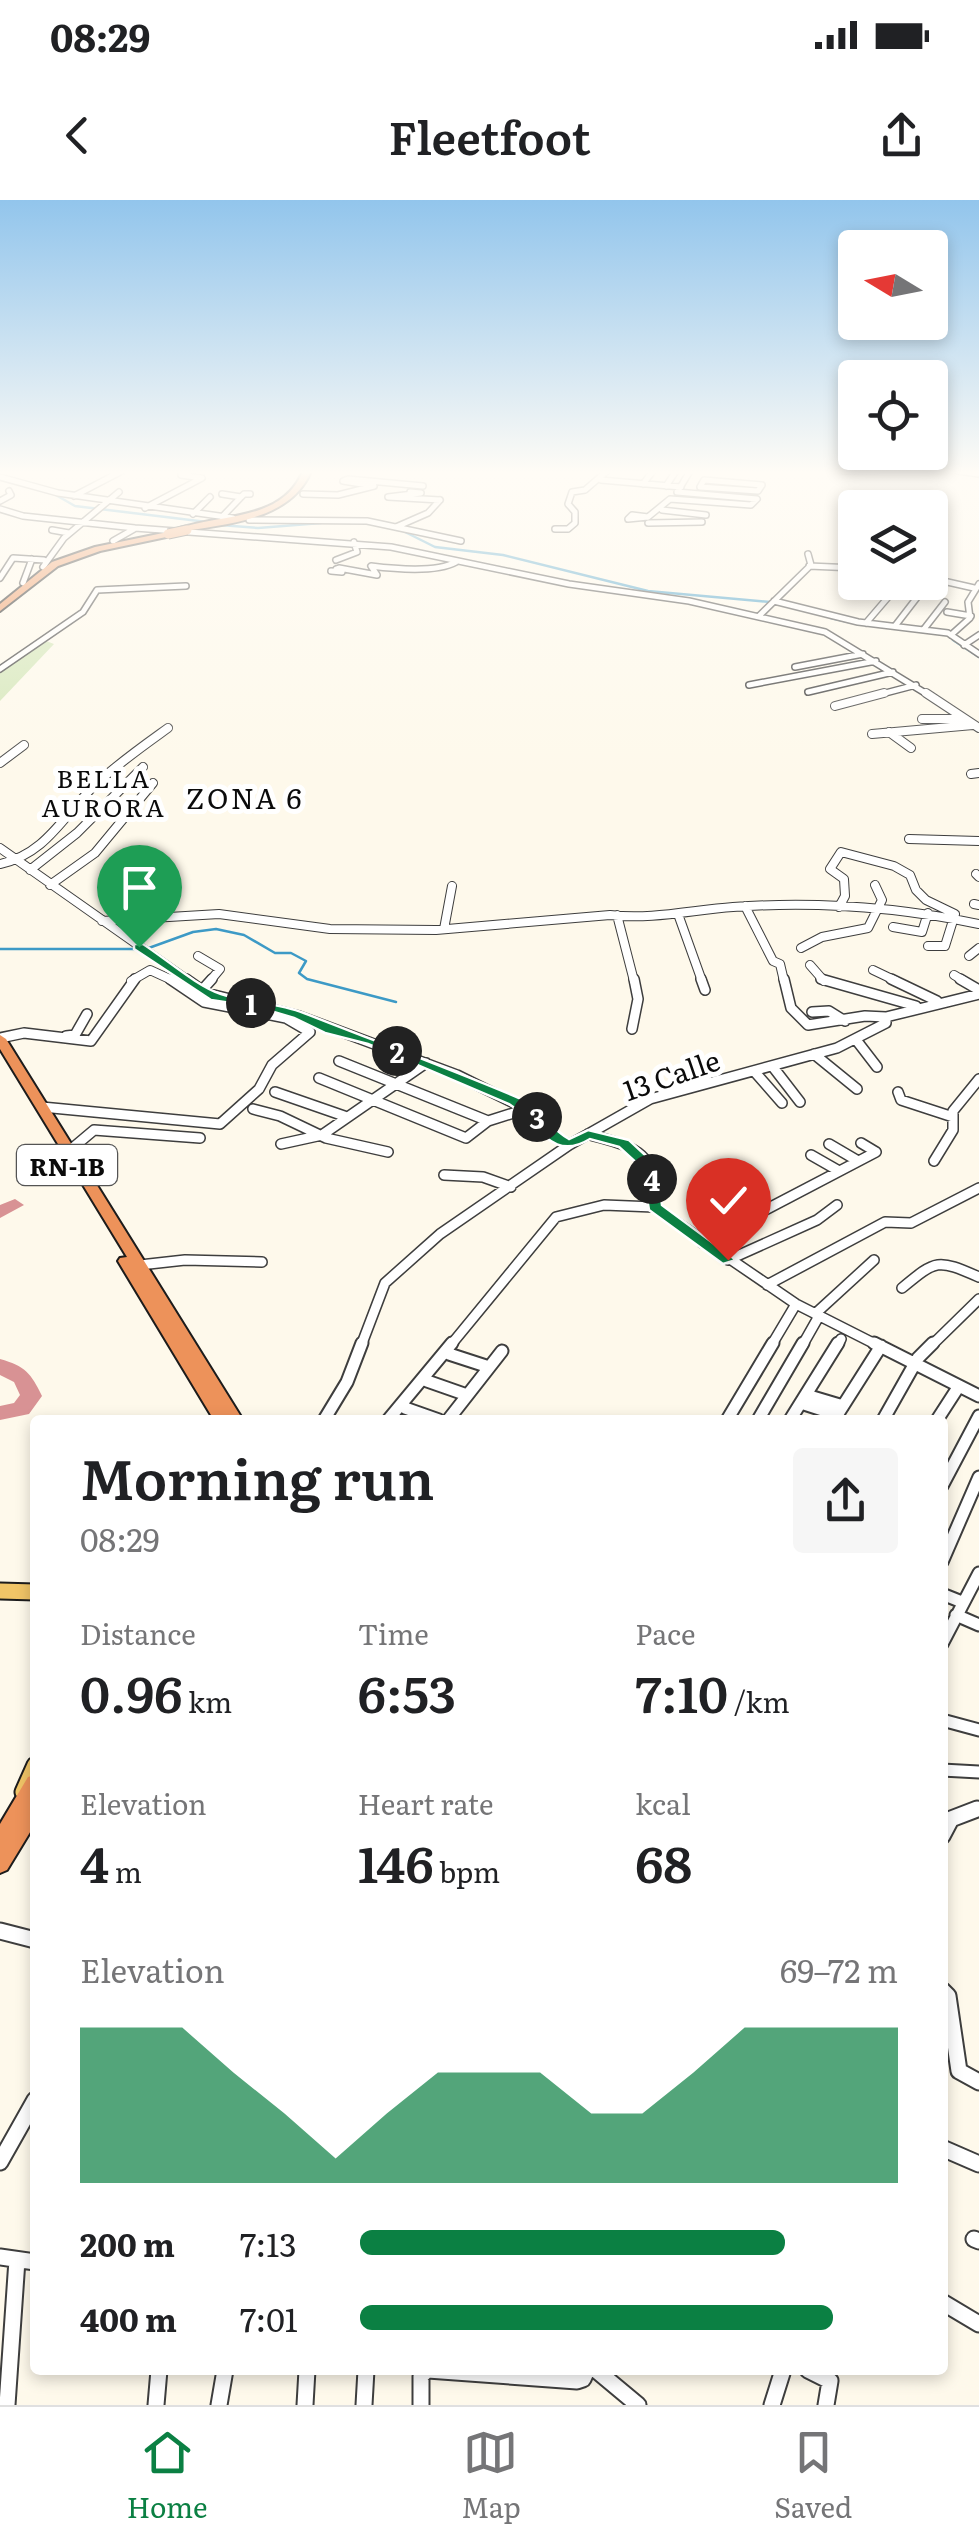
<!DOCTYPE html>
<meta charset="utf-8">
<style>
body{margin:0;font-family:Literata,serif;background:#f6f6f6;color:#202124;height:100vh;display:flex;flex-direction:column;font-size:38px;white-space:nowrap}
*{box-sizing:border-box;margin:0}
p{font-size:32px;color:#757577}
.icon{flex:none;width:55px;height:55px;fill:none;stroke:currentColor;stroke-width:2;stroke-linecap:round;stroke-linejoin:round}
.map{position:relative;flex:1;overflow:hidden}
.sheet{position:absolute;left:30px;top:1215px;width:918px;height:960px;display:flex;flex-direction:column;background:#fff;border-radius:10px;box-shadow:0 5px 15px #0003}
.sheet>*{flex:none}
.needle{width:65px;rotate:280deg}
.controls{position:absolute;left:838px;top:30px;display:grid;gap:20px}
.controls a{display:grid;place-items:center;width:110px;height:110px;border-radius:10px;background:#fff;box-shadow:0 5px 15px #0003;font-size:50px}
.pin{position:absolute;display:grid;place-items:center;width:85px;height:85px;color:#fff;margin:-102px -42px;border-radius:50% 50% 50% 0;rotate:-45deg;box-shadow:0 0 10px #0007}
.pin .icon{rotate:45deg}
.km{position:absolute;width:50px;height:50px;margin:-25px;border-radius:50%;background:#222;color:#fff;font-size:28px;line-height:50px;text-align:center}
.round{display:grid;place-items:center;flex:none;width:105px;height:105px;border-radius:10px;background:#f6f6f6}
.head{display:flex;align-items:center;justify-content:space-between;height:170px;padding:0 50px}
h1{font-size:55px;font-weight:600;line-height:75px}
.figures{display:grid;grid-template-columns:repeat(3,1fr);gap:15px;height:170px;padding:10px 50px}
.figures div{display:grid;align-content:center}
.figures b{font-size:50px;font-weight:600}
.figures small{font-size:28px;font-weight:400}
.figures p{font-size:28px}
.chart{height:280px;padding:20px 50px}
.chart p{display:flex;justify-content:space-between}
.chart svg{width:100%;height:180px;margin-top:10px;fill:#0b8043;opacity:.7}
ul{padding:0 50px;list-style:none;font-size:32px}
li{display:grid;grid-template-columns:160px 120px 1fr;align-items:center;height:75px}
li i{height:25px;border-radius:12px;background:#0b8043}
.status{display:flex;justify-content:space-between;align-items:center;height:70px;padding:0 50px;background:#fff;direction:ltr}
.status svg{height:28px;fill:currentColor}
header{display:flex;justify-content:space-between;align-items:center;height:130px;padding:0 50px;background:#fff;font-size:45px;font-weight:600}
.menu{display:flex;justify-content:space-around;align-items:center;height:140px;border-top:2px solid #e0e0e0;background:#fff;font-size:28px;color:#757577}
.menu a{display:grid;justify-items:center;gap:5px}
.menu .selected{color:#0b8043}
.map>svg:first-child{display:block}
.green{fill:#d3e6b7}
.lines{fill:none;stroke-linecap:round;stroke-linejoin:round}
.stream{stroke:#3d9ac6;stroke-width:2.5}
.taxiway{fill:#d89294;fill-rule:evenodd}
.minor-far4-casing{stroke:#3e3e3e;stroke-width:8}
.minor-far3-casing{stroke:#3e3e3e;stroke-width:10}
.minor-far2-casing{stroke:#3e3e3e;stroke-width:12}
.minor-far1-casing{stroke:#3e3e3e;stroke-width:15}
.minor-casing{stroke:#3e3e3e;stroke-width:19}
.major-casing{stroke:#1c1c1c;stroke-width:19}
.highway-casing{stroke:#1c1c1c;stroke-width:4}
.minor-far4{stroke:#fff;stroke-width:5}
.minor-far3{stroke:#fff;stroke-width:8}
.minor-far2{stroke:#fff;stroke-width:9}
.minor-far1{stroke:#fff;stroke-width:11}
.minor{stroke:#fff;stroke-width:15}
.major{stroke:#f1c567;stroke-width:15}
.highway{fill:#ed925a;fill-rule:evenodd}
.highway-bridge-casing{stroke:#1c1c1c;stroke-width:11;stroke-linecap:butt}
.highway-bridge{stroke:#ed925a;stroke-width:9}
.route{fill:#0b8043;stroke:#fff;stroke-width:2.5}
.labels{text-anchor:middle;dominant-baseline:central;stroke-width:10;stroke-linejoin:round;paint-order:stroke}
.far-neighbourhood-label{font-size:25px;letter-spacing:2.5px;fill:#0b0b0b;stroke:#fff}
.shield{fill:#fff;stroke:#545454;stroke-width:2.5}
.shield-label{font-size:25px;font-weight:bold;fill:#0b0b0b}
.far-quarter-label{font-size:28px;letter-spacing:2.5px;fill:#0b0b0b;stroke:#fff}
.street-label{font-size:28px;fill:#0b0b0b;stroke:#fff}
</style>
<div class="status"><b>08:29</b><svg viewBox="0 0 49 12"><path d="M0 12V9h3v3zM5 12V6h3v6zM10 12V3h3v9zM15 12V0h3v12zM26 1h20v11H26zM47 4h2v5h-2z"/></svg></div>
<header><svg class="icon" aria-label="back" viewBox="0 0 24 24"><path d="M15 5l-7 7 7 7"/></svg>Fleetfoot<svg class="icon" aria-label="share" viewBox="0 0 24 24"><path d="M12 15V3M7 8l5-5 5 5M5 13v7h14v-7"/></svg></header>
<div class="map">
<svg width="979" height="2205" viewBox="0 0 979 2205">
<rect width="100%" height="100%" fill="#fef9eb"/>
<!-- green -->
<path class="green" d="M41 439 54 444 0 501V469Z"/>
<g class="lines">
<!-- stream -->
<path class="stream" d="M54 294 75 306 207 322
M220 325 258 328 321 323
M403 331 435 347 503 355 648 391 770 402
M831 418 848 422
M953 440 979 457
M0 749H138
M146 749 193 732 216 729 244 735 275 753H291L306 761 299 773 307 779 396 802"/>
<!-- taxiway -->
<path class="taxiway" d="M15 999 24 1005 0 1018V1005Z
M0 1159C25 1166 31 1173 42 1196L29 1214 0 1220V1206L14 1203 20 1195 14 1182 0 1175Z"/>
<defs>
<path id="minor-far4" d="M843 271H877
M958 271 979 274
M0 277 58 293 233 318
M601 280 681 287
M704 280 762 285 758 291 700 287Z
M643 284 653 271
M666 286 676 271
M678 291 690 271
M410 292 421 293 388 297 440 300
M222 294 241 297
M303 294 338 295 374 286 343 281 348 279 423 286
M74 296 122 271
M0 301 11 295 9 291
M145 308 202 278 181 275
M0 309 23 316 135 328 391 347 569 384 689 401 825 432 930 496
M662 310 706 315
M193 314 210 297
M632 315 648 317 628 319Z
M222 317 244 294H250
M648 317 670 299 751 305 757 299 677 292
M249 320 367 321 461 341
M648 323 702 322
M396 327 428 313 440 300
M555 329H568L575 323V312L568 304 572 292 585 290 607 271
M52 330 69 333
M113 341 134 329
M336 360 357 352 354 342
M809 366 855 368
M43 367 64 338 119 292
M331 371 342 372 336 369 339 368 377 375 371 366C395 369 436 373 456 362
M0 378 13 358 44 360
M930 378 974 388
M23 383 32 359
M774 401 858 422 948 433 979 454
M947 412 971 416
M759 416 811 365 808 354
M866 423 896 388 922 391 895 426
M924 429 945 402
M951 435 970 418 968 402 979 384
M964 445 979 435
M795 467 863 454
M0 469 83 412 97 390 186 386
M749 485 876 461
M808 492 893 472
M874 496 916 485"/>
<path id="minor-far3" d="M926 493 979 528
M835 506 884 493
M922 519H964
M889 532 911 548
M872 534 973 525
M0 563 24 545
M971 574 979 573
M909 639 979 641
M0 648 189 781
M0 664C46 654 63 616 94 586 117 564 143 546 168 528
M30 670 77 633 143 567
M976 674 979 677
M50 685 95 653 153 583
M974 704 979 705
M745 706 773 761 780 764 784 781
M839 707 845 696 844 679 830 669 841 652 894 666 910 675 916 690 926 700 955 714 945 746H928
M678 714 702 781
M617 715 634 781
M102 721 219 714 330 729 436 730 610 715C651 720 692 710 733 707 816 701 898 707 979 724
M893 727 922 732 928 713
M444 729 452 686
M801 748 822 737 868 728 882 700 875 685
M198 756 220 769 210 781
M969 756 979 748
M810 765 824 781
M873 770 896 781
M954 775 964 781
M131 781 150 770 174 781"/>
<path id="minor-far2" d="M186 779 206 793 299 816 457 875 530 911 545 931 569 945
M701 779 705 790
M784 779 791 808 808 825 865 816 886 817
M821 779 916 806
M891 779 937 801
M960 779 979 790
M202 790 212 779
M812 812 829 811 845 821
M632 829 638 799 634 779
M66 836 75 835 87 814
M0 838 24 833 91 841 135 779
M857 841 877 867
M814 854 857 889
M339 861 488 921
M773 867 800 902
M754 871 782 903
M319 878 466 938 488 921 526 909
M275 892 347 917
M898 892 901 900 953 917
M42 907 220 924 259 889 272 865 310 832 286 818 204 802 170 779
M253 909 280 916 326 938 388 952
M588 934C611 942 647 945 652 975 654 985 652 996 654 1007L796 1104 879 1146
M861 943 876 952
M281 944 322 935 426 863
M829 944 858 961
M69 951 94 930 200 938
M811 955 839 971
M934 961 953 930V911L979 879
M444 975 483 977 511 987
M702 1043 876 952
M728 1060 817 1020 837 1005
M140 1065 185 1060 262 1062
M767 1085 885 1022 911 1023 979 988
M902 1088C937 1059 937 1059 979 1077
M815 1114 874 1060
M361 1146 385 1083 440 1034 569 945 650 899 837 848 886 823V817L979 794
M450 1146 556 1017 604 1005 654 1007
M771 1146 796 1104
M802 1146 819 1116
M837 1146 841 1139
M931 1146 979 1099"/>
<path id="minor-far1" d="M874 1143 979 1196
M449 1154 489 1167
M427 1181 467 1195
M806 1195 843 1206
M801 1203 838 1215
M405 1208 439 1220
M324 1220 347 1182 362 1143
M388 1220 452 1143
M448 1220 502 1151
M727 1220 773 1143
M758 1220 803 1143
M790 1220 838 1143
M834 1220 881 1146
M883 1220 918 1158 933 1143
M937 1220 959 1186
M942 1286 979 1216
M942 1362 979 1277
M942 1394 962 1402
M956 1415 979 1425
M942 1444 979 1373
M942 1520 979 1530
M942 1570 979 1572
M970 1611 979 1608"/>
<path id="minor" d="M942 1636 951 1619 977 1609
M0 1731 35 1740
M942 1790 948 1796 959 1871 979 1882
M942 1948 979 1964
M0 1962 35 1900
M974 2039 979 2041
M0 2057 35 2062
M942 2102 979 2124
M428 2170 577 2181 583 2179 587 2170
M596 2170 638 2205
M808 2170 830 2181 826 2205
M7 2205 17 2060
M156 2205 159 2170
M219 2205 225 2170
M305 2205 307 2170
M364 2205 366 2170
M421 2205V2176L427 2170
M772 2205 783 2170"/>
<path id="major" d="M0 1391 35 1392
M23 1592 35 1565"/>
<path id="highway" d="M303 271H311C291 321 224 324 178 332L174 330C217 313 282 323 303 271Z
M168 332 172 334 171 336 100 351 58 366 0 411V404L52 362 95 347Z
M0 835 6 839 243 1220H214L118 1061 120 1058 127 1057 0 849Z
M35 1575V1624L7 1670 0 1673V1624L28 1577Z"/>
</defs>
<!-- minor-far4 casing -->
<use href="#minor-far4" class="minor-far4-casing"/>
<!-- minor-far3 casing -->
<use href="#minor-far3" class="minor-far3-casing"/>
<!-- minor-far2 casing -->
<use href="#minor-far2" class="minor-far2-casing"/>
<!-- minor-far1 casing -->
<use href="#minor-far1" class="minor-far1-casing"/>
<!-- minor casing -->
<use href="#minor" class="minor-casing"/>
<!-- major casing -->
<use href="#major" class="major-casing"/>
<!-- highway casing -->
<use href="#highway" class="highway-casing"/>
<!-- minor-far4 -->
<use href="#minor-far4" class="minor-far4"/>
<!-- minor-far3 -->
<use href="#minor-far3" class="minor-far3"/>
<!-- minor-far2 -->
<use href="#minor-far2" class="minor-far2"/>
<!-- minor-far1 -->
<use href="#minor-far1" class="minor-far1"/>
<!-- minor -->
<use href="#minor" class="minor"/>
<!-- major -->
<use href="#major" class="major"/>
<!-- highway -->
<use href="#highway" class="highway"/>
<defs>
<path id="highway-bridge" d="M168 334 187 330"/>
</defs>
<!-- highway-bridge casing -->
<use href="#highway-bridge" class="highway-bridge-casing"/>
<!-- highway-bridge -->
<use href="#highway-bridge" class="highway-bridge"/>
</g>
<!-- sky -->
<linearGradient id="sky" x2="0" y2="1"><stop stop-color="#92c5ec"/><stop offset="0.47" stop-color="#fffcf6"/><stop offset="1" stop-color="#fffcf6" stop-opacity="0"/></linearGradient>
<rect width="979" height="580" fill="url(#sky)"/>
<!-- route -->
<path class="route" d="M134 744H143C165 758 198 787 221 794 248 803 277 802 304 813 375 841 448 868 519 898 539 910 549 927 569 939L588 930 629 940 657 966 662 1005 736 1060 723 1064 649 1010 642 968 619 947 590 939C551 963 539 923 509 904L368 844 325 833 294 818 257 807 211 800 134 749Z"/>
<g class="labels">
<!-- far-neighbourhood labels -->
<g class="far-neighbourhood-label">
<text x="104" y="577">BELLA<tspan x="104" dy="29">AURORA</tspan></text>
</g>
<!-- shield labels -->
<rect class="shield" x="17" y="945" width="100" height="40" rx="8"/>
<g class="shield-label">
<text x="67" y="965">RN-1B</text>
</g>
<!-- far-quarter labels -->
<g class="far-quarter-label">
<text x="245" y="597">ZONA 6</text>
</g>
<!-- street labels -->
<g class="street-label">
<text transform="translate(671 874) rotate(-19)">13 Calle</text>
</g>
</g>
</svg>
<div class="controls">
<a><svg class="needle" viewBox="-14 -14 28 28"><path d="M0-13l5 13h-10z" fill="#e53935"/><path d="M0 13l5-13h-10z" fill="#757577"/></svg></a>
<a><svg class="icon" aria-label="locate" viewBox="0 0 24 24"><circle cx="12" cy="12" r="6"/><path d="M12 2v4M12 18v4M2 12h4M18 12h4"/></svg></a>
<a><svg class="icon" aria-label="layers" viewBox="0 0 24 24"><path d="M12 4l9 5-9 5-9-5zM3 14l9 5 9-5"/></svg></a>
</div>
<div class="pin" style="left:139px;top:747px;background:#1e9e55"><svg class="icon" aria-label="arrive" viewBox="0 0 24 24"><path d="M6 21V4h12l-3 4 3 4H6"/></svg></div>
<div class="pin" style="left:728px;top:1060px;background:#d93025"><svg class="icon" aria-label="check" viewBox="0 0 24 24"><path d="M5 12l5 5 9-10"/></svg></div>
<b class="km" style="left:251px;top:803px">1</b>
<b class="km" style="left:397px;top:851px">2</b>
<b class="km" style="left:537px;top:917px">3</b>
<b class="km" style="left:652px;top:979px">4</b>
<section class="sheet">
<div class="head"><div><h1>Morning run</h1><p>08:29</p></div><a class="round"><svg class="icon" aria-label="share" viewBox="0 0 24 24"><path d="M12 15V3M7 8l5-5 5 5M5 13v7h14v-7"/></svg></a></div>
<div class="figures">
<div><p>Distance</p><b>0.96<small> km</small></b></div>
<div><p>Time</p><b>6:53</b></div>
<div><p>Pace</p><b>7:10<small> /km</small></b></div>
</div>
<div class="figures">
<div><p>Elevation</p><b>4<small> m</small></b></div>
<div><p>Heart rate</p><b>146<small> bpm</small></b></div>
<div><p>kcal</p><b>68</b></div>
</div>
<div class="chart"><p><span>Elevation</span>69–72 m</p>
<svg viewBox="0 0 160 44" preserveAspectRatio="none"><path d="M0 44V6L10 6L20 6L30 17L40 27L50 38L60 27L70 17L80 17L90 17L100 27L110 27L120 17L130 6L140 6L150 6L160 6V44z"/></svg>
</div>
<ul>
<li><b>200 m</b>7:13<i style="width:79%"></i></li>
<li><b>400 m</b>7:01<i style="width:88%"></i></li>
</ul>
</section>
</div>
<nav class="menu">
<a class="selected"><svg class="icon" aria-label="home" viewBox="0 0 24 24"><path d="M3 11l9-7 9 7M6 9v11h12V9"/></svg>Home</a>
<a><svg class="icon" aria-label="map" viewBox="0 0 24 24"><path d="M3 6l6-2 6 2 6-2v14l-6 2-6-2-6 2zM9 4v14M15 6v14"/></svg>Map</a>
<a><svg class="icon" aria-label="saved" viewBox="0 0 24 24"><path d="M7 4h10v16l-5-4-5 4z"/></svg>Saved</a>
</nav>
